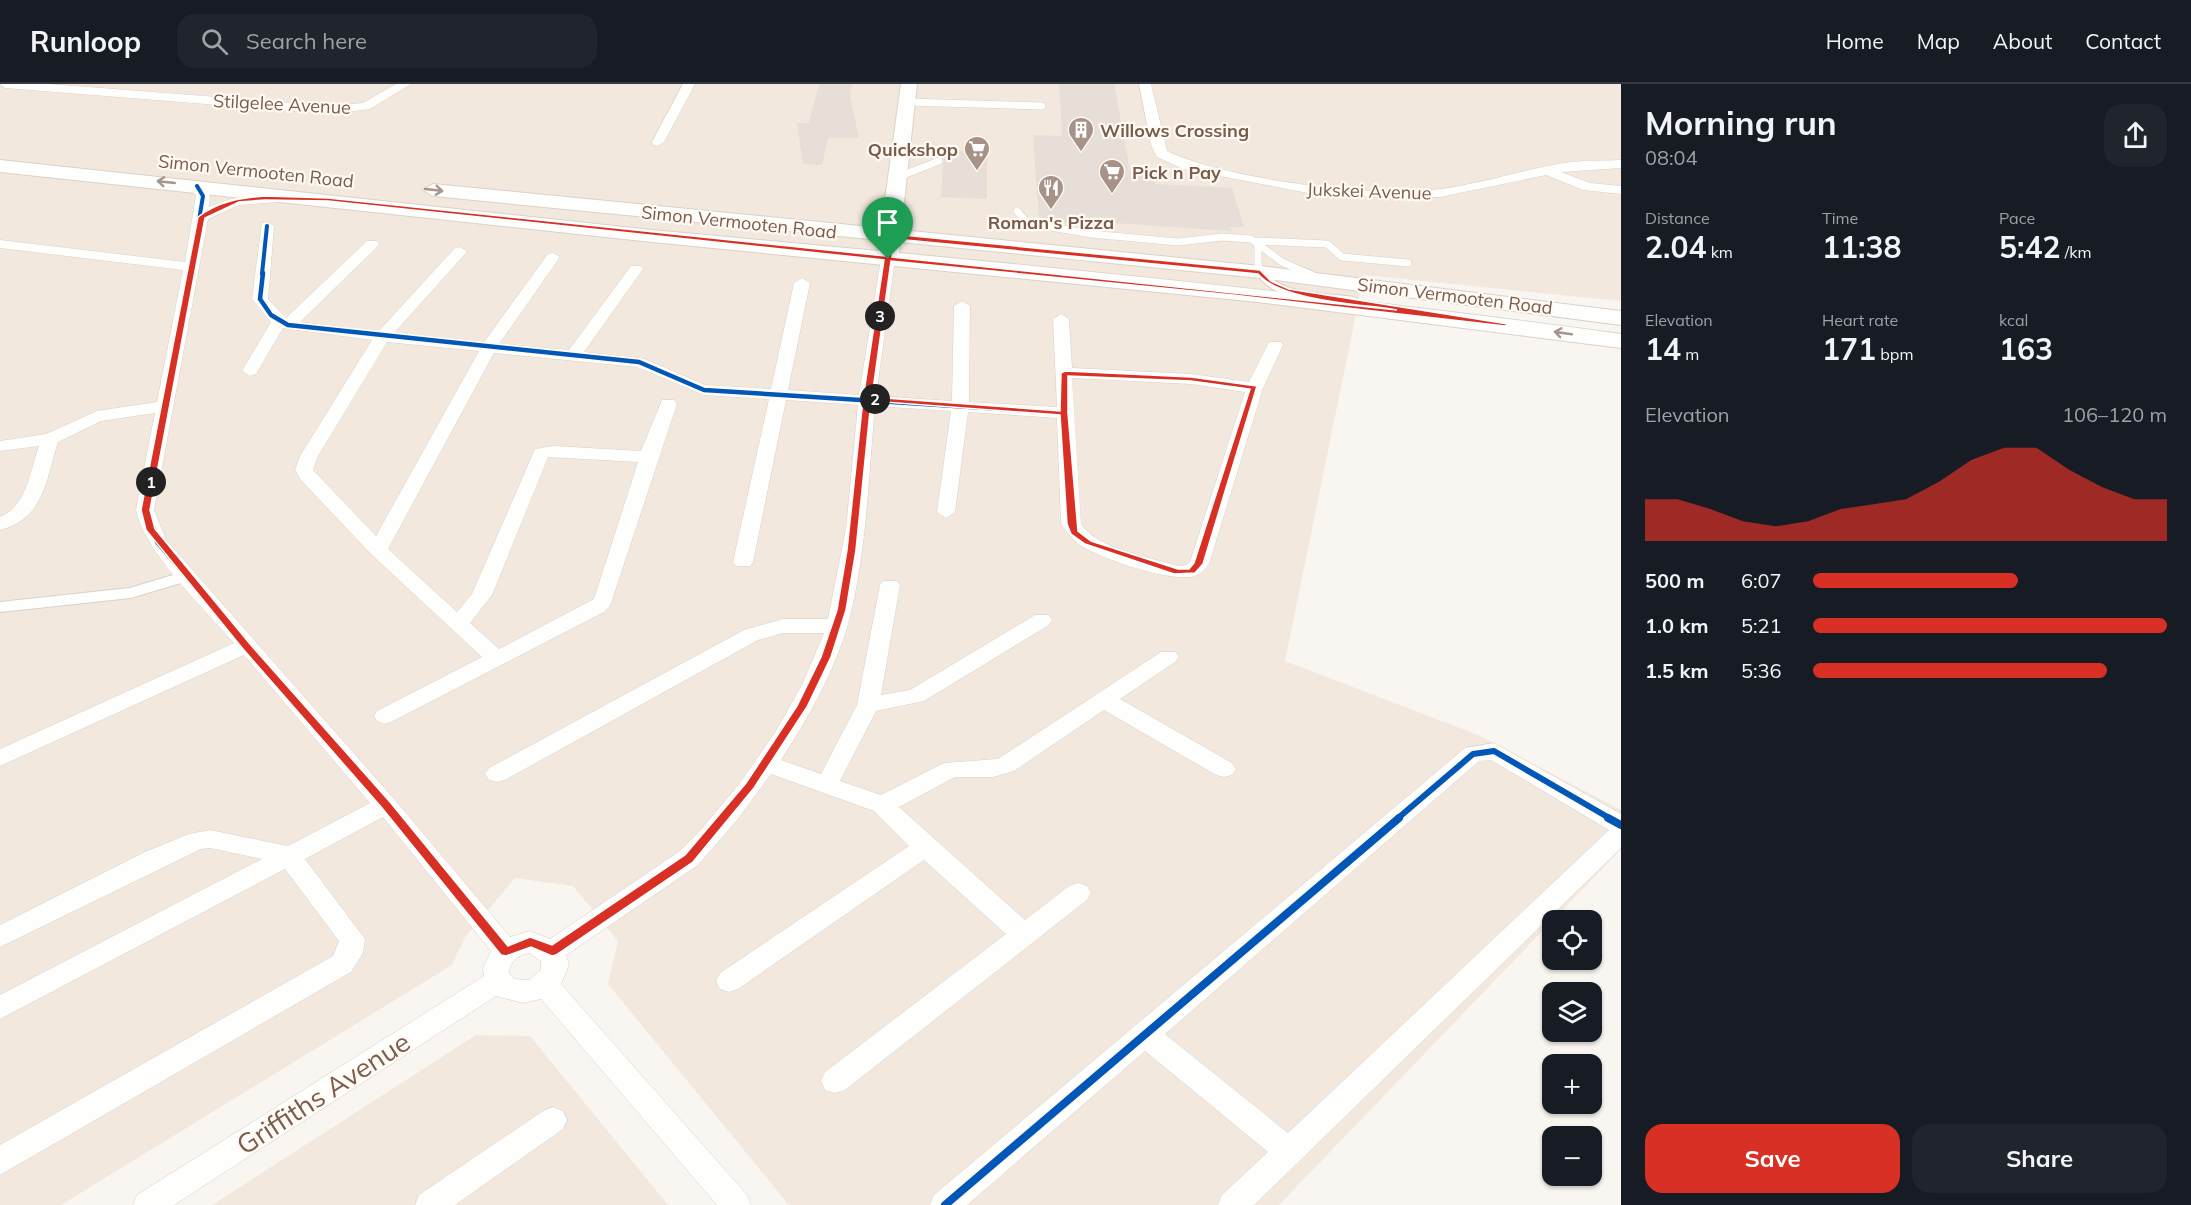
<!DOCTYPE html>
<meta charset="utf-8">
<style>
body{margin:0;font-family:Mulish,sans-serif;background:#20242c;color:#f1f3f6;height:100vh;display:flex;flex-direction:column;font-size:22px;white-space:nowrap}
*{box-sizing:border-box;margin:0}
p{font-size:20px;color:#9ea1a6}
.icon{flex:none;width:33px;height:33px;fill:none;stroke:currentColor;stroke-width:2;stroke-linecap:round;stroke-linejoin:round}
.map{position:relative;flex:1;overflow:hidden}
.drawer{display:flex;flex-direction:column;background:#171b24;width:570px}
.drawer>*{flex:none}
.tools{position:absolute;left:1542px;top:826px;display:grid;gap:12px}
.tools a{display:grid;place-items:center;width:60px;height:60px;border-radius:12px;background:#171b24;box-shadow:0 2px 4px #0004;font-size:30px}
.pin{position:absolute;display:grid;place-items:center;width:51px;height:51px;color:#fff;margin:-62px -26px;border-radius:50% 50% 50% 0;rotate:-45deg;box-shadow:0 0 6px #0007}
.pin .icon{rotate:45deg}
.km{position:absolute;width:30px;height:30px;margin:-15px;border-radius:50%;background:#222;color:#fff;font-size:16px;line-height:30px;text-align:center}
.round{display:grid;place-items:center;flex:none;width:63px;height:63px;border-radius:18px;background:#20242c}
.summary{display:flex;align-items:center;justify-content:space-between;height:102px;padding:0 24px}
h1{font-size:33px;font-weight:700;line-height:45px}
.figures{display:grid;grid-template-columns:repeat(3,1fr);gap:9px;height:102px;padding:6px 24px}
.figures div{display:grid;align-content:center}
.figures b{font-size:30px;font-weight:700}
.figures small{font-size:16px;font-weight:400}
.figures p{font-size:16px}
.chart{height:168px;padding:12px 24px}
.chart p{display:flex;justify-content:space-between}
.chart svg{width:100%;height:108px;margin-top:6px;fill:#d93025;opacity:.7}
.button{display:flex;gap:12px;margin-top:auto;padding:12px 24px}
.button a{flex:1;height:69px;border-radius:18px;background:#d93025;color:#fff;font-size:24px;font-weight:700;line-height:69px;text-align:center}
.button a+a{background:#20242c;color:#f1f3f6}
ul{padding:0 24px;list-style:none;font-size:20px}
li{display:grid;grid-template-columns:96px 72px 1fr;align-items:center;height:45px}
li i{height:15px;border-radius:8px;background:#d93025}
header{display:flex;align-items:center;gap:36px;box-sizing:border-box;height:84px;padding:0 30px;background:#171b24;border-bottom:2px solid #363941}
header strong{font-size:28px}
nav{display:flex;gap:33px;margin-inline-start:auto;font-size:21px}
.search{width:420px;height:54px;background:#20242c;display:flex;align-items:center;gap:15px;box-sizing:border-box;padding:0 21px;border-radius:18px;color:#9ea1a6;font-size:22px}
main{display:flex;flex:1;min-height:0}
.map>svg:first-child{display:block}
.residential{fill:#f2e8de}
.building{fill:#e6ded7}
.lines{fill:none;stroke-linecap:round;stroke-linejoin:round}
.service-far2-casing{stroke:#d7d1cb;stroke-width:8}
.service-far1-casing{stroke:#d7d1cb;stroke-width:10}
.service-casing{stroke:#d7d1cb;stroke-width:12}
.minor-casing{stroke:#d7d1cb;stroke-width:1}
.secondary-casing{stroke:#d9d2cb;stroke-width:2}
.service-far2{stroke:#fefefd;stroke-width:7}
.service-far1{stroke:#fefefd;stroke-width:8}
.service{stroke:#fefefd;stroke-width:10}
.minor{fill:#fefefd;fill-rule:evenodd}
.secondary{fill:#fefefd;fill-rule:evenodd}
.cycleway-far3-casing{stroke:#fffaf3;stroke-width:6}
.cycleway-far2-casing{stroke:#fffaf3;stroke-width:8}
.cycleway-far1-casing{stroke:#fffaf3;stroke-width:10}
.cycleway-casing{stroke:#fffaf3;stroke-width:11}
.cycleway-far3{stroke:#0057b8;stroke-width:4}
.cycleway-far2{stroke:#0057b8;stroke-width:4.5}
.cycleway-far1{stroke:#0057b8;stroke-width:6}
.cycleway{stroke:#0057b8;stroke-width:8}
.oneway{stroke:#a8958b}
.route{fill:#d93025;stroke:#fff;stroke-width:1.5;fill-rule:evenodd}
.labels{text-anchor:middle;dominant-baseline:central;stroke-width:4.5;stroke-linejoin:round;paint-order:stroke}
.far-street-label{font-size:18px;fill:#7a5c4d;stroke:#fffaf3}
.far-poi-label{font-size:18px;font-weight:bold;fill:#7a5c4d;stroke:#fffaf3;text-anchor:start}
.near-street-label{font-size:27px;fill:#7a5c4d;stroke:#fffaf3}
</style>
<header>
<strong>Runloop</strong>
<div class="search"><svg class="icon" aria-label="search" viewBox="0 0 24 24"><circle cx="10" cy="10" r="6"/><path d="M15 15l6 6"/></svg>Search here</div>
<nav><a>Home</a><a>Map</a><a>About</a><a>Contact</a></nav>
</header>
<main>
<div class="map">
<svg width="1621" height="1121" viewBox="0 0 1621 1121">
<rect width="100%" height="100%" fill="#f9f5f0"/>
<!-- residential -->
<path class="residential" d="M0 0H1621V217L1364 191 1285 577 1478 651 1621 726V765L1279 1121H789L608 900 618 857 573 802 515 794 465 853 452 881 61 1121H0Z
M476 951 530 952 668 1121H212Z"/>
<!-- building -->
<path class="building" d="M819 0H852L850 11 859 54H828L822 81 803 80 797 39H809Z
M1059 0H1114L1130 87 1152 88 1155 100 1232 104 1244 143H1231L1232 147 1099 138 1100 145 1039 135 1033 51 1062 52Z
M944 66 987 68V115L941 113Z"/>
<g class="lines">
<defs>
<path id="service-far2" d="M907 18 1042 22
M898 93 939 77
M1017 127 1028 139 1091 150 1178 158 1222 153 1251 155 1282 178 1309 190
M1257 157 1327 160 1342 173 1408 179
M1258 158V180L1262 190"/>
<path id="service-far1" d="M1261 189C1279 215 1324 213 1353 217
M1306 189 1311 191"/>
<path id="service" d="M0 523 130 509 187 492"/>
<path id="minor" d="M0 0H49L332 22 363 19 396 0H411L370 25 332 30 5 4Z
M683 0H695L664 58 658 62 654 61 652 58Z
M1139 0H1151L1167 67C1229 96 1373 114 1441 105 1485 99 1527 84 1571 78 1587 76 1604 77 1621 76V84L1561 88 1590 99 1621 102V110L1583 106 1546 91 1440 113 1392 114 1308 109 1183 85 1157 73 1151 61Z
M197 98 202 99 210 112 209 123C224 116 272 102 285 114L278 118 239 121 208 135 154 426 166 456 394 715 510 853 530 847 550 855 680 767 700 747 740 699 776 647 803 599 824 549H783L758 556 505 696 497 698 489 696 485 690 489 684 744 546 783 535H828L846 445 858 321 786 316 753 478 750 482H736L733 478 769 315 704 311 637 283 494 269 388 465 457 528 472 510 535 365 553 362 641 367 662 316H674L677 320 610 522 604 528 393 637 385 640 377 637 374 632 377 627 482 573 371 470 301 396 295 386 300 372 372 256 283 244 256 290 250 292 242 287 271 238 252 215 262 139 267 138 274 142 268 215 286 234 367 157H377L379 160 377 163 300 238 378 248 455 164 460 163 467 167 465 170 394 249 484 258 548 170 553 169 560 173 499 260 569 266 631 182H641L643 185 584 268 645 275 705 301 771 305 794 199 802 194 810 199 788 306 859 311 881 175 888 171 895 175 876 312 952 317 954 222 962 217 970 222 969 318 1057 323 1053 235 1061 230 1069 235 1072 284 1191 290 1249 298 1269 258H1281L1283 261 1263 304 1209 480C1205 485 1201 490 1195 492 1171 499 1101 475 1080 461 1072 455 1067 448 1061 440L1057 334 968 328 955 428 946 434 937 428 951 327 875 322C868 395 867 469 848 540 834 589 808 634 781 676L821 690 857 621 880 501 883 497H897L900 501 881 611 910 606 1035 531H1049L1052 536 1049 541 924 617 876 627 840 697 881 711 944 679 998 675 1161 568H1175L1179 573 1175 578 1120 615 1232 679 1236 685 1232 691 1224 693 1216 691 1104 626 1014 687 993 693H955L899 723 1025 836 1069 802 1078 799 1087 802 1091 809 1087 816 845 1006 835 1009 825 1006 821 997 825 988 1006 850 924 776 738 905 729 908 720 905 716 897 720 889 909 762 874 727 771 690 737 736 698 781 566 871 569 881 561 900 747 1111 751 1121H717L541 915 523 919 496 912 174 1121H133L137 1111 484 892 483 884 491 867 383 733 305 775 365 855 363 869 351 888 0 1091V1061L333 872 339 857 285 785 0 935V911L262 775 210 764 201 765 0 863V841L145 768 189 750 210 746 288 762 370 719 244 571 0 682V665L234 559C204 524 145 469 136 426L155 329 101 337 58 358C46 396 44 435 0 446V433C27 422 30 387 39 362L0 367V357L46 350 97 327 157 318 183 186 0 164V156L185 178 196 112 190 102ZM387 258 479 267 376 452 313 386 318 372ZM1072 294 1191 300 1245 308 1190 478 1186 481 1178 482C1150 473 1097 465 1081 440ZM548 373 638 378 594 515 499 565 470 539 492 511ZM529 869 541 877V886L529 896 514 895 509 889C510 877 518 871 529 869Z
M1494 659 1621 730V764L1254 1121H1218L1222 1111 1268 1068 1145 967 967 1121H930L934 1111 1465 664ZM1491 676 1609 746 1288 1049 1165 950 1479 677Z
M553 1023 563 1027 567 1036 563 1045 455 1121H415L419 1111 543 1027Z"/>
<path id="secondary" d="M901 0H917L901 146 1260 182 1621 227V241L1260 194 900 158 899 169C1140 192 1381 217 1621 250V264L1258 218 652 158 0 88V76L652 146 878 167 880 156 433 112 423 106 433 100 881 144Z"/>
</defs>
<!-- service-far2 casing -->
<use href="#service-far2" class="service-far2-casing"/>
<!-- service-far1 casing -->
<use href="#service-far1" class="service-far1-casing"/>
<!-- service casing -->
<use href="#service" class="service-casing"/>
<!-- minor casing -->
<use href="#minor" class="minor-casing"/>
<!-- secondary casing -->
<use href="#secondary" class="secondary-casing"/>
<!-- service-far2 -->
<use href="#service-far2" class="service-far2"/>
<!-- service-far1 -->
<use href="#service-far1" class="service-far1"/>
<!-- service -->
<use href="#service" class="service"/>
<!-- minor -->
<use href="#minor" class="minor"/>
<!-- secondary -->
<use href="#secondary" class="secondary"/>
<defs>
<path id="cycleway-far3" d="M190 190 203 112 197 102
M262 190 267 142"/>
<path id="cycleway-far2" d="M263 189 260 215 271 231 288 241 639 278 704 306 1064 329
M146 430 190 189"/>
<path id="cycleway-far1" d="M146 429 158 458 398 735
M1397 735 1473 670 1494 667 1611 735"/>
<path id="cycleway" d="M396 734 506 867
M1608 734 1621 741
M945 1121 1399 734"/>
</defs>
<!-- cycleway-far3 casing -->
<use href="#cycleway-far3" class="cycleway-far3-casing"/>
<!-- cycleway-far2 casing -->
<use href="#cycleway-far2" class="cycleway-far2-casing"/>
<!-- cycleway-far1 casing -->
<use href="#cycleway-far1" class="cycleway-far1-casing"/>
<!-- cycleway casing -->
<use href="#cycleway" class="cycleway-casing"/>
<!-- cycleway-far3 -->
<use href="#cycleway-far3" class="cycleway-far3"/>
<!-- cycleway-far2 -->
<use href="#cycleway-far2" class="cycleway-far2"/>
<!-- cycleway-far1 -->
<use href="#cycleway-far1" class="cycleway-far1"/>
<!-- cycleway -->
<use href="#cycleway" class="cycleway"/>
</g>
<!-- one-way arrows -->
<defs><path id="oneway-shaft" d="M-6 0H5M1.5-3L5.5 0L1.5 3" fill="none" stroke-width="1.6" stroke-linecap="round" stroke-linejoin="round" transform="scale(1.5)"/></defs>
<g class="oneway">
<use href="#oneway-shaft" transform="translate(166 98) rotate(-174)"/>
<use href="#oneway-shaft" transform="translate(434 106) rotate(6)"/>
<use href="#oneway-shaft" transform="translate(1563 249) rotate(-172)"/>
</g>
<!-- route -->
<path class="route" d="M265 112 328 114 885 172 888 152 892 150 1260 186 1271 197 1289 205 1508 240 1505 242 1233 211 891 177 872 313 1060 327 1061 289 1065 287 1191 293 1257 302 1203 480 1195 489 1174 490 1085 460 1071 450 1067 440 1060 331 871 317 856 466 846 526 831 573 807 623 754 704 693 778 556 871 552 872 531 863 506 872 501 871 382 724 243 565 146 446 141 426 198 133C218 117 241 114 265 112ZM265 116 328 117 884 176 863 315 847 466 837 526 821 573 797 622 746 699 685 771 552 861 530 853 508 862 390 718 250 560 155 445 150 426 205 134 239 118ZM895 155 1258 190C1281 217 1361 220 1397 226L892 173ZM1068 292 1191 297 1250 305 1194 479 1189 485H1178L1091 457 1078 447 1068 329Z"/>
<!-- icons -->
<defs>
<symbol id="building-pin" viewBox="-11 -11 22 30"><path d="M0 17L-7.5 6A9.5 9.5 0 1 1 7.5 6Z" fill="#a69286" stroke="#fffaf3"/><path d="M-4-6H4V6H1V3H-1V6H-4ZM-2.5-4.3h1.7v1.8h-1.7ZM.8-4.3h1.7v1.8H.8ZM-2.5-1h1.7V.8h-1.7ZM.8-1h1.7V.8H.8Z" fill="#fff"/></symbol>
<symbol id="supermarket-pin" viewBox="-11 -11 22 30"><path d="M0 17L-7.5 6A9.5 9.5 0 1 1 7.5 6Z" fill="#a69286" stroke="#fffaf3"/><path d="M-6-5.5h2.5l.6 2H6L4.5 2H-2.5L-4.4-4H-6ZM-1.5 3.2a1.3 1.3 0 1 0 .1 0ZM3 3.2a1.3 1.3 0 1 0 .1 0Z" fill="#fff"/></symbol>
<symbol id="restaurant-pin" viewBox="-11 -11 22 30"><path d="M0 17L-7.5 6A9.5 9.5 0 1 1 7.5 6Z" fill="#a69286" stroke="#fffaf3"/><path d="M-5-6h1v4h1v-4h1v4h1v-4h1v5L-1.5 .5V6h-2V.5L-5-1ZM5-6V6H3V1.5H1.5Q1.5-4 5-6Z" fill="#fff"/></symbol>
</defs>
<g fill-rule="evenodd">
<use href="#building-pin" x="1066" y="31" width="30" height="40"/>
<use href="#supermarket-pin" x="962" y="50" width="30" height="40"/>
<use href="#supermarket-pin" x="1097" y="73" width="30" height="40"/>
<use href="#restaurant-pin" x="1036" y="89" width="30" height="40"/>
</g>
<g class="labels">
<!-- far-street labels -->
<g class="far-street-label">
<text transform="translate(282 20) rotate(3)">Stilgelee Avenue</text>
<text transform="translate(256 87) rotate(6)">Simon Vermooten Road</text>
<text transform="translate(1369 107) rotate(2)">Jukskei Avenue</text>
<text transform="translate(739 138) rotate(6)">Simon Vermooten Road</text>
<text transform="translate(1455 212) rotate(7)">Simon Vermooten Road</text>
</g>
<!-- far-poi labels -->
<g class="far-poi-label">
<text x="1100" y="46">Willows Crossing</text>
<text x="958" y="65" text-anchor="end">Quickshop</text>
<text x="1132" y="88">Pick n Pay</text>
<text x="1051" y="138" text-anchor="middle">Roman's Pizza</text>
</g>
<!-- near-street labels -->
<g class="near-street-label">
<text transform="translate(323 1009) rotate(-33)">Griffiths Avenue</text>
</g>
</g>
</svg>
<div class="tools">
<a><svg class="icon" aria-label="locate" viewBox="0 0 24 24"><circle cx="12" cy="12" r="6"/><path d="M12 2v4M12 18v4M2 12h4M18 12h4"/></svg></a>
<a><svg class="icon" aria-label="layers" viewBox="0 0 24 24"><path d="M12 4l9 5-9 5-9-5zM3 14l9 5 9-5"/></svg></a>
<a>+</a>
<a>−</a>
</div>
<div class="pin" style="left:888px;top:175px;background:#1e9e55"><svg class="icon" aria-label="arrive" viewBox="0 0 24 24"><path d="M6 21V4h12l-3 4 3 4H6"/></svg></div>
<b class="km" style="left:151px;top:398px">1</b>
<b class="km" style="left:875px;top:315px">2</b>
<b class="km" style="left:880px;top:232px">3</b>
</div>
<section class="drawer">
<div class="summary"><div><h1>Morning run</h1><p>08:04</p></div><a class="round"><svg class="icon" aria-label="share" viewBox="0 0 24 24"><path d="M12 15V3M7 8l5-5 5 5M5 13v7h14v-7"/></svg></a></div>
<div class="figures">
<div><p>Distance</p><b>2.04<small> km</small></b></div>
<div><p>Time</p><b>11:38</b></div>
<div><p>Pace</p><b>5:42<small> /km</small></b></div>
</div>
<div class="figures">
<div><p>Elevation</p><b>14<small> m</small></b></div>
<div><p>Heart rate</p><b>171<small> bpm</small></b></div>
<div><p>kcal</p><b>163</b></div>
</div>
<div class="chart"><p><span>Elevation</span>106–120 m</p>
<svg viewBox="0 0 160 44" preserveAspectRatio="none"><path d="M0 44V27L10 27L20 31L30 36L40 38L50 36L60 31L70 29L80 27L90 20L100 11L110 6L120 6L130 15L140 22L150 27L160 27V44z"/></svg>
</div>
<ul>
<li><b>500 m</b>6:07<i style="width:58%"></i></li>
<li><b>1.0 km</b>5:21<i style="width:100%"></i></li>
<li><b>1.5 km</b>5:36<i style="width:83%"></i></li>
</ul>
<div class="button"><a>Save</a><a>Share</a></div>
</section>
</main>
